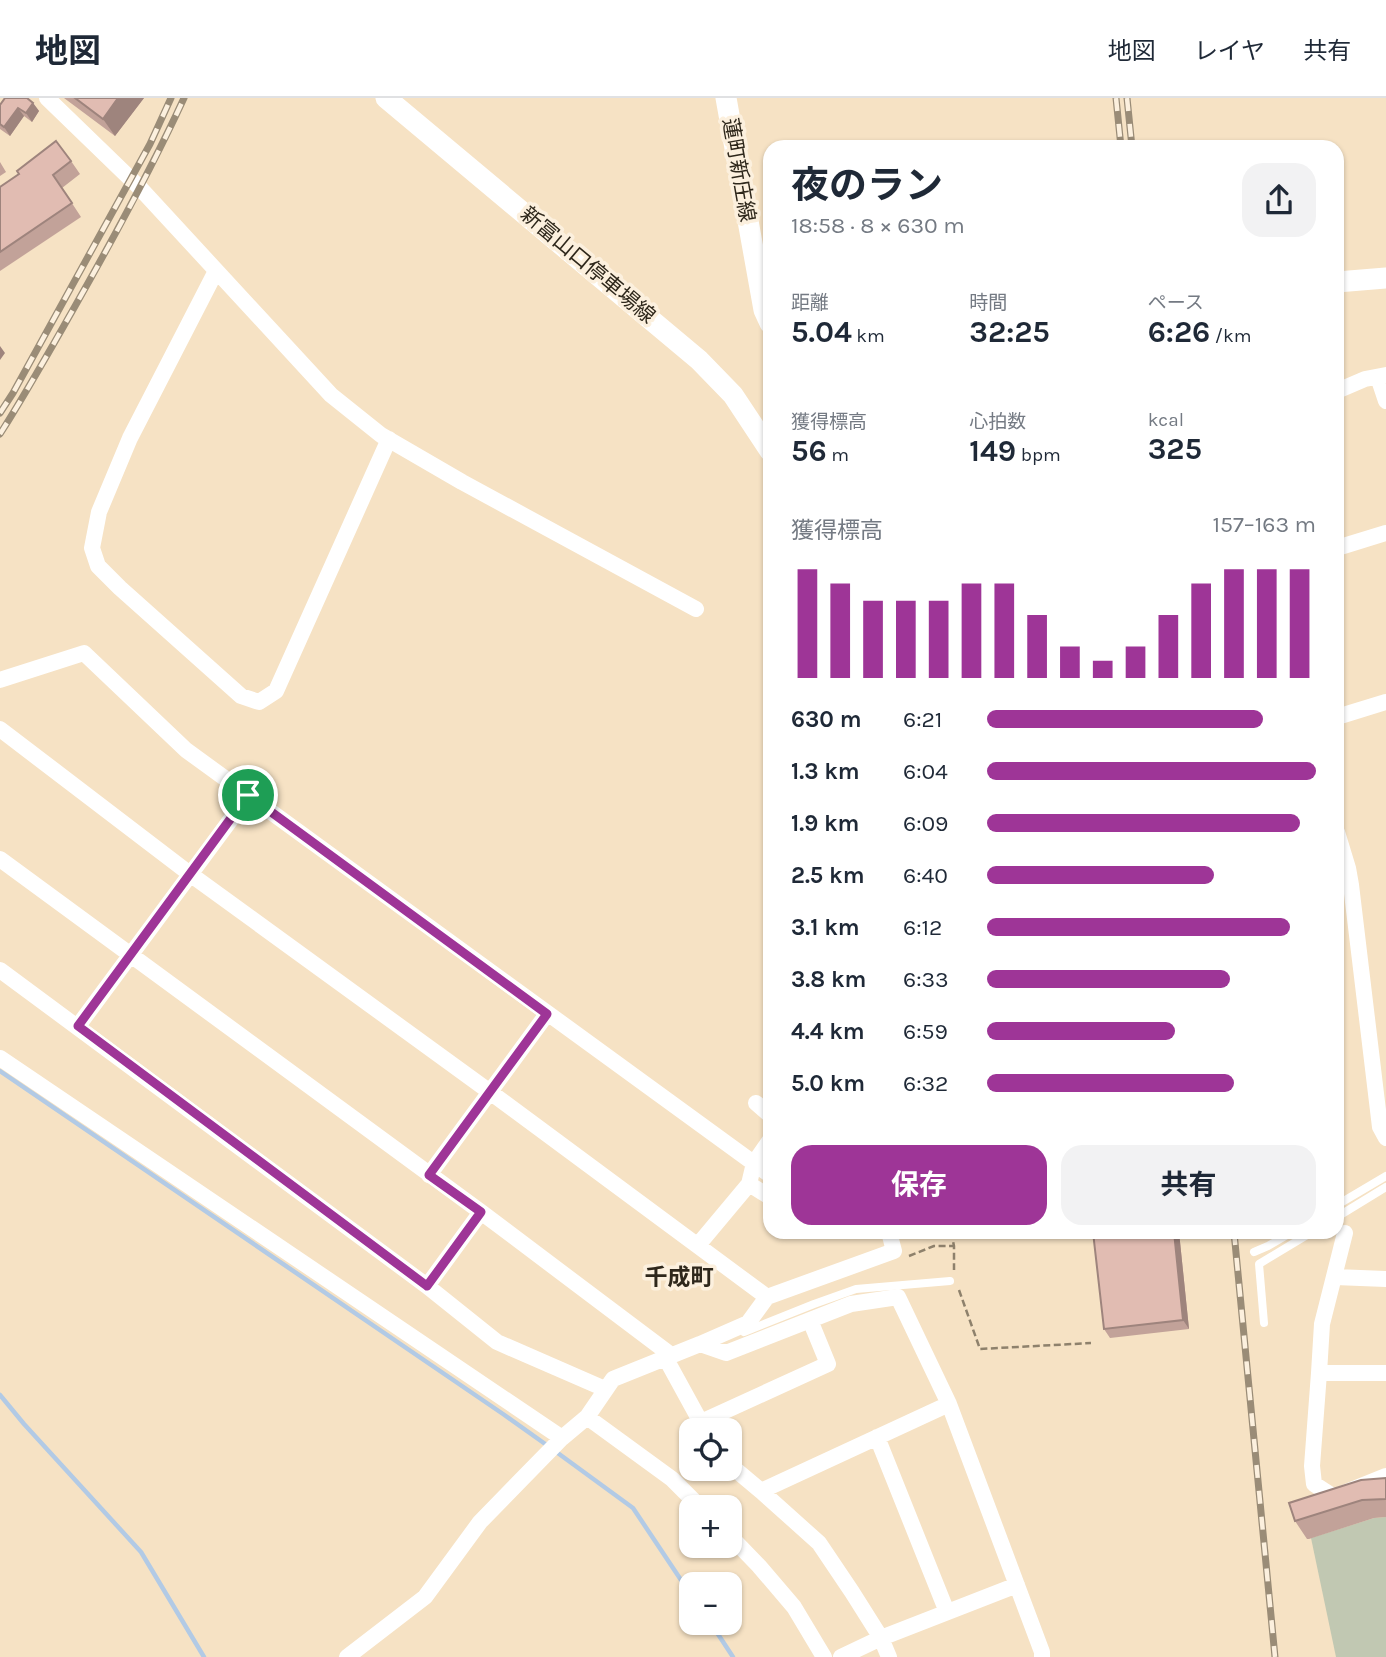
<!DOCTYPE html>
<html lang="ja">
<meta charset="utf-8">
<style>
body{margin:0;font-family:Karla,"Noto Sans JP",sans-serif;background:#f2f2f3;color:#1f2937;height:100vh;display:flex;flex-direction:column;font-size:26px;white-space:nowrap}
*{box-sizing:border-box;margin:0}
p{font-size:23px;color:#747a83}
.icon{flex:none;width:38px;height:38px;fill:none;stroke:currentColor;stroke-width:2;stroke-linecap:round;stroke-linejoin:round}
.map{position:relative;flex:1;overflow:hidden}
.panel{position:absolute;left:763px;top:42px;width:581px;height:1099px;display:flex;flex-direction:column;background:#fff;border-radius:21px;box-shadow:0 2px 5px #0004}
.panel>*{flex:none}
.buttons{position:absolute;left:679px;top:1320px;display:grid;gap:14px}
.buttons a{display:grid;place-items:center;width:63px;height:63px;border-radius:14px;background:#fff;box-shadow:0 2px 5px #0004;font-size:35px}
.pin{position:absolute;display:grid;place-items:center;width:60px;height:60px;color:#fff;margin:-30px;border:4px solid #fff;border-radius:50%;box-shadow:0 2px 7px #0007}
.round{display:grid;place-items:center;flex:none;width:74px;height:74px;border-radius:21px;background:#f2f2f3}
.headline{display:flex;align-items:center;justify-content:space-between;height:119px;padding:0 28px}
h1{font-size:38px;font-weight:700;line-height:52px}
.metrics{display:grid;grid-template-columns:repeat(3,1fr);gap:10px;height:119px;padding:7px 28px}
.metrics div{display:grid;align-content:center}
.metrics b{font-size:30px;font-weight:700}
.metrics small{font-size:19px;font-weight:400}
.metrics p{font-size:19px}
.chart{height:196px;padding:14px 28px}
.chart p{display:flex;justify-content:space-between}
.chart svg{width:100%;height:126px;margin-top:7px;stroke:#9e3597;stroke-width:6}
.button{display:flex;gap:14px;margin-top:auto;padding:14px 28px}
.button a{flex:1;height:80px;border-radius:21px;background:#9e3597;color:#fff;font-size:28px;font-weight:700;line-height:80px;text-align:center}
.button a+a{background:#f2f2f3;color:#1f2937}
ul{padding:0 28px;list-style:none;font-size:23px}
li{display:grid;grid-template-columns:112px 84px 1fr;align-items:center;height:52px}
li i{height:18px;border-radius:9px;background:#9e3597}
header{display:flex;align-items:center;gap:42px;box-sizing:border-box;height:98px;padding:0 35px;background:#fff;border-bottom:2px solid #e0e1e3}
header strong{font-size:33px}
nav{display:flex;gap:38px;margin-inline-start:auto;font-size:24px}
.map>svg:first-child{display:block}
.green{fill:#c1c8b2}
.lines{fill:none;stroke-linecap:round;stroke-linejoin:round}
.stream{stroke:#b2cae5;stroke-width:4.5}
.path{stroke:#8e816c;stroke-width:2.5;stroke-dasharray:7 3.5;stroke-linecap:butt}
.lane{stroke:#fff;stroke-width:8}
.street{stroke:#fff;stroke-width:16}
.secondary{stroke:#fff;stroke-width:21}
.rail-casing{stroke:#9a8c77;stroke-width:7}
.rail{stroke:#fcf0de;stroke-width:4.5;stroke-dasharray:13;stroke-linecap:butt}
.wall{fill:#c2a299}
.shaded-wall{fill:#9e847d}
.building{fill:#e1bcb2;stroke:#9e847d;stroke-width:2}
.route-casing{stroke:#fff;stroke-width:14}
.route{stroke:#9e3597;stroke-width:9}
.labels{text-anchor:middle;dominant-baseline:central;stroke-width:7;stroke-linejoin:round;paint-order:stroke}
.street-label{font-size:21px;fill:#2e271b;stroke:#fcf0de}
.neighbourhood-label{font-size:23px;font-weight:bold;fill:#2e271b;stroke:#fcf0de}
</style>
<header>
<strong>地図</strong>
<nav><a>地図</a><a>レイヤ</a><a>共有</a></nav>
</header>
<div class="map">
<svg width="1386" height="1559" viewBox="0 0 1386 1559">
<rect width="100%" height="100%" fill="#f6e2c4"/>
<!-- green -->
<path class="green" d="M1386 1419V1559H1336L1311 1440 1374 1420Z"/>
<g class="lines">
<!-- stream -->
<path class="stream" d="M0 973 503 1316 548 1348
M0 1297 24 1326 141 1454 204 1559
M555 1353 633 1410 691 1497
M710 1524 733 1559"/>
<!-- path -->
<path class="path" d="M951 1134 954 1148V1172
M909 1158 934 1148H953
M959 1192 980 1251 1091 1245"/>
<!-- lane -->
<path class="lane" d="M1337 1107 1386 1078
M1337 1119 1386 1089
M1254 1154 1268 1148 1292 1134
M1264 1225 1259 1166 1312 1134
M744 1234 814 1206 856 1191 950 1183"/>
<!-- street -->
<path class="street" d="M47 0 140 90 331 297 381 337 462 384 696 511
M216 173 130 340 99 414 92 450 98 468 120 490 241 598 259 604 276 593 389 341
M1378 279 1386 303
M1337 293 1365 281 1386 277
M1337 450 1386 435
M0 582 84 555 186 652 770 1077
M1337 619 1386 604
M0 631 190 776 490 994 767 1199
M1337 734 1348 770 1351 787 1380 1029 1386 1040
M0 761 481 1114 671 1257
M0 872 427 1188 497 1244 605 1291
M78 928 249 697
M0 960 562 1340
M756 1005 770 1017
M429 1077 547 916
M749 1086 770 1099
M698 1147 749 1086 754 1065 770 1042
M1335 1179 1386 1181
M427 1188 481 1114
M700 1246 748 1225 767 1199 894 1153 889 1134
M665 1259 705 1332
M1319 1275 1322 1226 1345 1135
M1386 1275H1319L1312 1368 1314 1386 1334 1399 1386 1378
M587 1319 672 1381 700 1409
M701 1324 828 1266 810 1222
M877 1339 947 1514
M730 1367 761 1393 819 1445 852 1494 881 1540 889 1559
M761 1393 949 1306
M730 1438 759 1468 794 1509 824 1559
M347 1559 425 1499 480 1424 562 1340 587 1319 613 1281 700 1246 726 1255 851 1206 898 1199 949 1306 1042 1554V1559
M841 1559 881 1540 1017 1487"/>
<!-- secondary -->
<path class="secondary" d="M386 0 699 262 733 297 770 353
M726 0 764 212 770 225
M1337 184 1386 180"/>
<defs>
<path id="rail" d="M1116 0 1121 49
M1127 0 1132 49
M0 315 13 295 150 46 171 0
M0 336C26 295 50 252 74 210 113 141 151 72 184 0
M1234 1134 1275 1559"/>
</defs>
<!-- rail casing -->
<use href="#rail" class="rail-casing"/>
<!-- rail -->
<use href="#rail" class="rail"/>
</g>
<!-- wall -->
<path class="wall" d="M64 0H144L115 38Z
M33 5 39 13 32 24 24 18 10 38 0 31V7Z
M71 63 80 76 62 90 81 119 0 173V89Z
M0 64 6 74 0 78Z
M1179 1134 1189 1231 1110 1240 1104 1231Z
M1386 1380V1419L1374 1420 1309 1441H1307L1295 1423Z"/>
<!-- shaded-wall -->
<path class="shaded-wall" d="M118 0H144L115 38 103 21Z
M33 5 39 13 32 24 26 15Z
M18 10 24 18 10 38 4 29Z
M0 248 5 255 0 262Z
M1174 1134H1179L1189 1231 1183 1222Z"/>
<!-- building -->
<path class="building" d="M5 0H27L33 5 26 15 18 10 4 29 0 26V7Z
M75 0H118L103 21Z
M56 43 71 63 53 77 72 105 0 154V89L19 76 17 73Z
M1093 1134H1174L1183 1222 1104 1231Z
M1386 1380V1401L1362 1402 1295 1423 1289 1405 1361 1382Z"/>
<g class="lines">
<defs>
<path id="route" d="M248 697 547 916 429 1077 481 1114 427 1188 78 928Z"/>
</defs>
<!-- route casing -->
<use href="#route" class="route-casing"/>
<!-- route -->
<use href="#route" class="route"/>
</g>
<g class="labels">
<!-- street labels -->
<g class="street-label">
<text transform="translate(739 72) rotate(80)">蓮町新庄線</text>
<text transform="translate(588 167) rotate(40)">新富山口停車場線</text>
</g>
<!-- neighbourhood labels -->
<g class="neighbourhood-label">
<text x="679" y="1179">千成町</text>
</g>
</g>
</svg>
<div class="buttons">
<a><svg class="icon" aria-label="locate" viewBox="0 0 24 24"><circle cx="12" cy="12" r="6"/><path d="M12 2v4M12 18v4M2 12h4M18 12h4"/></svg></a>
<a>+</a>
<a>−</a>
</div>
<div class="pin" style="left:248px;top:697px;background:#1e9e55"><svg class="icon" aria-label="arrive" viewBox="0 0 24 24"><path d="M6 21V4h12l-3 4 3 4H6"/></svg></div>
<section class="panel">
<div class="headline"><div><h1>夜のラン</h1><p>18:58 · 8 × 630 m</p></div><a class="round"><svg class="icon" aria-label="share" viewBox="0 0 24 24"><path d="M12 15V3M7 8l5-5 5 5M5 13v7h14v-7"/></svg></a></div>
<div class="metrics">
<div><p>距離</p><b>5.04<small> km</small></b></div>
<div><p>時間</p><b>32:25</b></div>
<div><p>ペース</p><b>6:26<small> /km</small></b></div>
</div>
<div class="metrics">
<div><p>獲得標高</p><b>56<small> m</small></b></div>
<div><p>心拍数</p><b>149<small> bpm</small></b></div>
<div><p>kcal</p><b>325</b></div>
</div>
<div class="chart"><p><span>獲得標高</span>157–163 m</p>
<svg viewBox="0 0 160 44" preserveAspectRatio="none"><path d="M5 44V6M15 44V11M25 44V17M35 44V17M45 44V17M55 44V11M65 44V11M75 44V22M85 44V33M95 44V38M105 44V33M115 44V22M125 44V11M135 44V6M145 44V6M155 44V6"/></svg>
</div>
<ul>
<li><b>630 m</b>6:21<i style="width:84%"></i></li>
<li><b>1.3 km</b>6:04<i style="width:100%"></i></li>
<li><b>1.9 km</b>6:09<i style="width:95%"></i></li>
<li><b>2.5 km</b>6:40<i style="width:69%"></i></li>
<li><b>3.1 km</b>6:12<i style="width:92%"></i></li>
<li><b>3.8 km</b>6:33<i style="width:74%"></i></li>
<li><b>4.4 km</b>6:59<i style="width:57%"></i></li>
<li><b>5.0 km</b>6:32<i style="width:75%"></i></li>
</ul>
<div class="button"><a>保存</a><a>共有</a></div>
</section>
</div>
